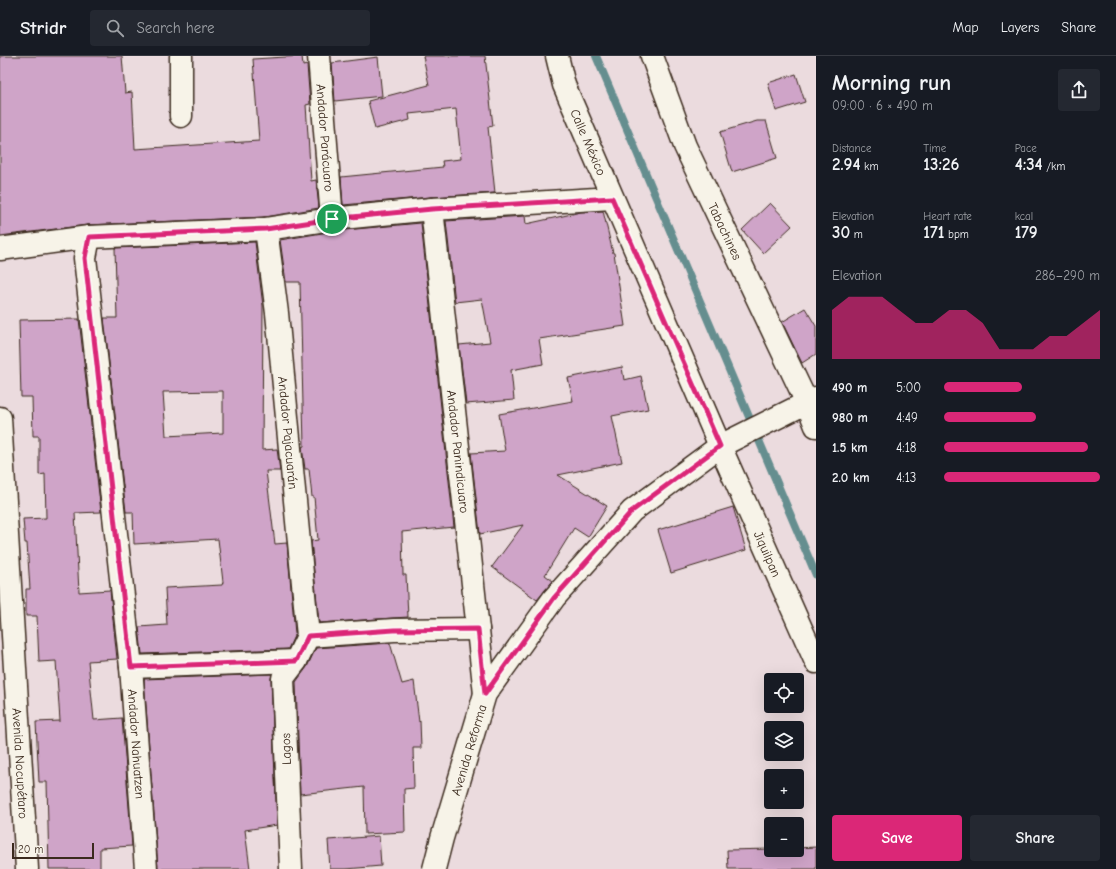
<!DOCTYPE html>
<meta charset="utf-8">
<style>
body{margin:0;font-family:"Comic Neue",sans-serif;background:#242831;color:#f1f3f6;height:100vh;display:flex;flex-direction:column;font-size:15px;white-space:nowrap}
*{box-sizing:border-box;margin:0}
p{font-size:13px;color:#9ea1a6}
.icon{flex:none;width:22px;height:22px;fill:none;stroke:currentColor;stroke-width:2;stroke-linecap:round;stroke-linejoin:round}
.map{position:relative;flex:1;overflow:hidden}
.sheet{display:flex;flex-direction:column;background:#171b24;width:300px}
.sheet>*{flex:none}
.buttons{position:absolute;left:764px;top:617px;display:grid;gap:8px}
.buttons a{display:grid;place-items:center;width:40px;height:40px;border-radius:4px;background:#171b24;box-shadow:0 4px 16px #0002;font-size:20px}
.scale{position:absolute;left:12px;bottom:10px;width:82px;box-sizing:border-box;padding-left:4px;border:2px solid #3b2a1e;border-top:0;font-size:11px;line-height:14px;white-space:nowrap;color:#3b2a1e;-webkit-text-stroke:3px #f7f3e8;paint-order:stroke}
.pin{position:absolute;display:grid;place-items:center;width:34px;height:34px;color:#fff;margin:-17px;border:2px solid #fff;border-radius:50%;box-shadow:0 1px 4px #0007}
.round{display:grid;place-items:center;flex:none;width:42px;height:42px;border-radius:4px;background:#242831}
.overview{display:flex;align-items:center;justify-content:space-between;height:68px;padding:0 16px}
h1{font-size:22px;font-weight:800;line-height:30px}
.stats{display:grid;grid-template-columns:repeat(3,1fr);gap:6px;height:68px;padding:4px 16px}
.stats div{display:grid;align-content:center}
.stats b{font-size:17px;font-weight:800}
.stats small{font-size:11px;font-weight:400}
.stats p{font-size:11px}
.chart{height:112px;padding:8px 16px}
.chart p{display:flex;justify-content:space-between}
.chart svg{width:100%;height:72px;margin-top:4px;fill:#db2777;opacity:.7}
.cta{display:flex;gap:8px;margin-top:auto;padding:8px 16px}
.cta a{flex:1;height:46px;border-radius:4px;background:#db2777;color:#fff;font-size:16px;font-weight:800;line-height:46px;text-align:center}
.cta a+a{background:#242831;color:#f1f3f6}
ul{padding:0 16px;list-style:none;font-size:13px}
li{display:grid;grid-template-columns:64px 48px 1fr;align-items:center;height:30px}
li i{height:10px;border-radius:5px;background:#db2777}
header{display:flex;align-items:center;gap:24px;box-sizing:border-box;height:56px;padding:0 20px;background:#171b24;border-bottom:1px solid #363941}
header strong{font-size:19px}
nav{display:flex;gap:22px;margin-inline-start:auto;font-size:14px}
.search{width:280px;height:36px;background:#242831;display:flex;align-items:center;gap:10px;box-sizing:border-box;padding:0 14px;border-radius:4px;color:#9ea1a6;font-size:15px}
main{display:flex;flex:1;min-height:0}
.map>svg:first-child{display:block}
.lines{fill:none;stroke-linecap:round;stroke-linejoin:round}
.stream{stroke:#658e8f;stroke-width:8}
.building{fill:#cfa4c8;stroke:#3b2a1e;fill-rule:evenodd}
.street-casing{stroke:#3b2a1e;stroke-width:25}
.secondary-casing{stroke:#3b2a1e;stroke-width:25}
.street{stroke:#f7f3e8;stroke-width:22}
.secondary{stroke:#f7f3e8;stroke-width:22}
.route-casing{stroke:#fff;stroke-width:8}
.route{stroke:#db2777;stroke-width:5}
.labels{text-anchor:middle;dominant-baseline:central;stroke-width:3.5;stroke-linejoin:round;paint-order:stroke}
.street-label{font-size:13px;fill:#3b2a1e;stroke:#f7f3e8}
</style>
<header>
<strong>Stridr</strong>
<div class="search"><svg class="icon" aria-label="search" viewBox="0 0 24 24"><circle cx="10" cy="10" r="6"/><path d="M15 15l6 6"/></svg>Search here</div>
<nav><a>Map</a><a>Layers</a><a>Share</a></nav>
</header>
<main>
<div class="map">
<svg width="816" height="813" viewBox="0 0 816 813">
<rect width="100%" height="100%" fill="#ebdbde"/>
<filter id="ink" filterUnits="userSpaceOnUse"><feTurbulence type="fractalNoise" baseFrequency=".025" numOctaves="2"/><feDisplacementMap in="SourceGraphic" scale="8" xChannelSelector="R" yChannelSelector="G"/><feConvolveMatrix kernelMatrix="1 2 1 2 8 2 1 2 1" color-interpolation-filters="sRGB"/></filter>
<g filter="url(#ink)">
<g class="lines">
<!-- stream -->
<path class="stream" d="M596 0 816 519"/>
</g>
<!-- building -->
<path class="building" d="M0 0H122L125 37 132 36 135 93 259 85 253 3 302 0 303 10 307 9 310 48 306 49 311 125 316 124 319 152 265 161 87 169 0 180Z
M423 0H485L493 70 488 71 495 137 431 141 343 149 341 121 443 111 442 105 461 103 456 53 409 58 410 64 375 73 368 45 429 29Z
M378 1 382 40 335 45 332 7Z
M796 18 805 46 776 55 768 27Z
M757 65H766L777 102 732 116 720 76Z
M770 147 792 170 763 197 742 174Z
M603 155 613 197H614L625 270 539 283 543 308 511 314 514 344 466 348 459 289 490 286 482 243 455 246 446 165 525 160 526 168 581 156Z
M421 167 454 471 402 476 403 519H406L408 561 319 567 311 485 318 484 314 441H312L309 413H305L302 391 304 390 300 226H286L280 184 334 175Z
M255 186 263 250 262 394 277 393 280 415H266L275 488 287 487 295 578 288 593 142 598 139 571 167 569 165 532 222 529 223 526 218 483 134 488 133 456H126L104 262H117L115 192ZM223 335V377L166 380 163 336Z
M805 252 816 270V298L802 307 782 266Z
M79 263 101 456 75 457 79 536 110 534 117 603 88 605 94 664 122 662 132 790 100 792V813H49L47 726H39L36 666 60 665 56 605 39 606 37 560H26V533H30L27 487H25L23 463 46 462 45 418 39 419V380H33L32 341H21L19 264Z
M622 311 624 324 641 320 648 353 612 360 622 406 558 419 607 450 588 481 574 472 545 519 553 525 537 544 492 511 523 469 480 478 471 397 505 395 499 358 573 345 568 322Z
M733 451 746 494 671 517 658 474Z
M390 587 402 628 414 625 419 666 420 665 421 692H413L414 732 404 733 405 776 365 778 364 731 300 738 296 626 307 611 316 592Z
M272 618 271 623 277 769 245 774 250 813H158L144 623Z
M379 780 381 810 346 813H330L328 784Z
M816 791V813H728L727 794 771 793V794H797V792Z"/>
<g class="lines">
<defs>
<g id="street">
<path d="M181 0V60"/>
<path id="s1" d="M319 0 332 163"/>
<path id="s2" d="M557 0 564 29 720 390 816 606"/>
<path id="s3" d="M652 0 685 90 807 347 816 370"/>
<path id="s4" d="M432 153 485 638"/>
<path id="s5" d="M266 173 277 257 308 580"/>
<path id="s6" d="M89 181 85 202 131 611 146 813"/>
<path d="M0 193 89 181 266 173 332 163 432 153 612 142"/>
<path id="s7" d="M0 362 27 813"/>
<path d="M308 580 394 574 478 573"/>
<path d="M131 611 296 605"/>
<path d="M291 813 283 622 296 605 308 580"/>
</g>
<g id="secondary">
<path id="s8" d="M434 813 442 782 485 638 554 542 632 455 720 390 816 342"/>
</g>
</defs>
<!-- street casing -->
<use href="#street" class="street-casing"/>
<!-- secondary casing -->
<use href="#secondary" class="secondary-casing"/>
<!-- street -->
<use href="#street" class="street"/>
<!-- secondary -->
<use href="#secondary" class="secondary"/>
</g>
</g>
<g class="lines" filter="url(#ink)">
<defs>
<path id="route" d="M612 142 720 390 632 455 554 542 485 638 478 573 394 574 308 580 296 605 131 611 85 202 89 181 266 173 332 163 432 153Z"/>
</defs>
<!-- route casing -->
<use href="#route" class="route-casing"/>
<!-- route -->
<use href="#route" class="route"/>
</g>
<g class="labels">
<!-- street labels -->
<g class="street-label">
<text stroke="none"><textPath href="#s1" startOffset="82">Andador Parácuaro</textPath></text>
<text stroke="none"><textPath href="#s2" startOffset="92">Calle México</textPath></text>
<text stroke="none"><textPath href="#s3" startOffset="190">Tabachines</textPath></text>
<text stroke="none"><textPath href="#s5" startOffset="205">Andador Pajacuarán</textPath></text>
<text stroke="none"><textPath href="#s4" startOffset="244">Andador Panindicuaro</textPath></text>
<text stroke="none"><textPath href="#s2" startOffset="541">Jiquilpan</textPath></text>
<text stroke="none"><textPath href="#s6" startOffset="510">Andador Nahuatzen</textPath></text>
<text transform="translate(286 693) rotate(-92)">Lagos</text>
<text stroke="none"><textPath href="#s8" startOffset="124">Avenida Reforma</textPath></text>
<text stroke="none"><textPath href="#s7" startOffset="346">Avenida Nocupétaro</textPath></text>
</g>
</g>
</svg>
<div class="buttons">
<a><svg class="icon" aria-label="locate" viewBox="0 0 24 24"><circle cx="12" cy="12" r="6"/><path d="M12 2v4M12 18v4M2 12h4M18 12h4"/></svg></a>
<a><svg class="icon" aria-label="layers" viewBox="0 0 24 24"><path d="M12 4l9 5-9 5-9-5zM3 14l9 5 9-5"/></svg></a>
<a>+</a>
<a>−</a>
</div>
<div class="scale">20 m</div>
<div class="pin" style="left:332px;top:163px;background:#1e9e55"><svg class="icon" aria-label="arrive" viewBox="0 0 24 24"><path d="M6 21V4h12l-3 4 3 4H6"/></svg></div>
</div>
<section class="sheet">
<div class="overview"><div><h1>Morning run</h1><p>09:00 · 6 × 490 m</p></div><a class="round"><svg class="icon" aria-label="share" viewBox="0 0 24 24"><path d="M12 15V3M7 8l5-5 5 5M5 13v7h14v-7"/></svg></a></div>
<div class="stats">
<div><p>Distance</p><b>2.94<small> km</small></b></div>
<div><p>Time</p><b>13:26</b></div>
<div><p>Pace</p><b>4:34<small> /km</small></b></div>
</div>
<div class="stats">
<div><p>Elevation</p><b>30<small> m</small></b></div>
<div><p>Heart rate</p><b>171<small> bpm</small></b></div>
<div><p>kcal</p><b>179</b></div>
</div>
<div class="chart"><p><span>Elevation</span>286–290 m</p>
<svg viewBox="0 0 160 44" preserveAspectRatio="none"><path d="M0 44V14L10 6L20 6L30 6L40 14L50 22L60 22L70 14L80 14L90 22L100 38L110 38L120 38L130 30L140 30L150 22L160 14V44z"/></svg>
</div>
<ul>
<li><b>490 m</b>5:00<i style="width:50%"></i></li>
<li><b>980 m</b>4:49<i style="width:59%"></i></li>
<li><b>1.5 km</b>4:18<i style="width:92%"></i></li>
<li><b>2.0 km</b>4:13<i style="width:100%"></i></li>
</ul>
<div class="cta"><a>Save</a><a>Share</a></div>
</section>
</main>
